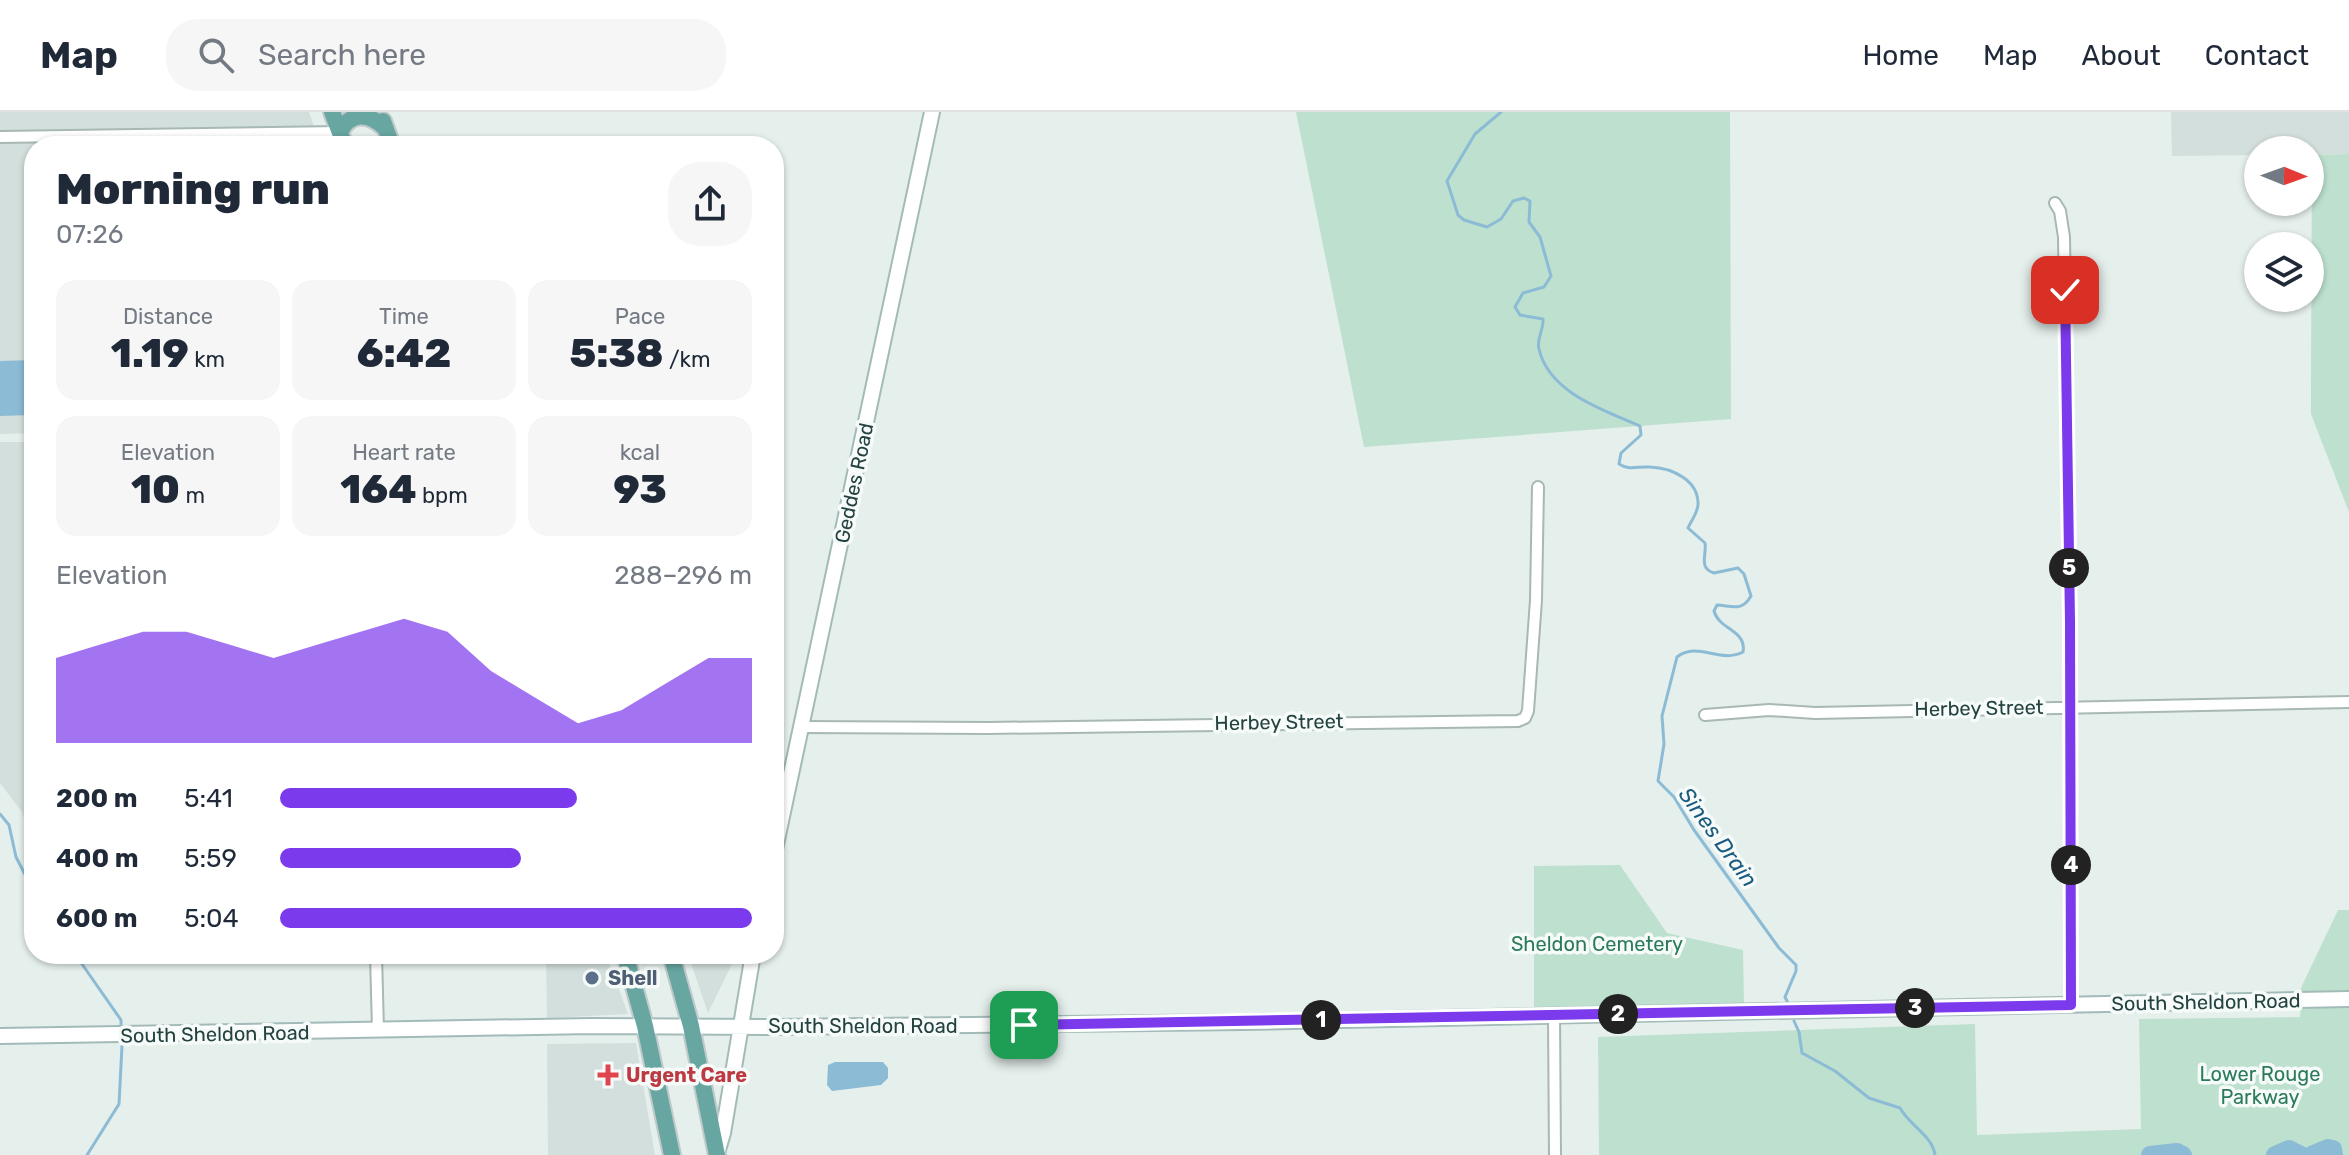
<!DOCTYPE html>
<meta charset="utf-8">
<style>
body{margin:0;font-family:Rubik,sans-serif;background:#f6f6f7;color:#1f2937;height:100vh;display:flex;flex-direction:column;font-size:30px;white-space:nowrap}
*{box-sizing:border-box;margin:0}
p{font-size:26px;color:#747a83}
.icon{flex:none;width:44px;height:44px;fill:none;stroke:currentColor;stroke-width:2;stroke-linecap:round;stroke-linejoin:round}
.map{position:relative;flex:1;overflow:hidden}
.panel{position:absolute;left:24px;top:24px;width:760px;height:828px;display:flex;flex-direction:column;background:#fff;border-radius:32px;box-shadow:0 2px 6px #0004}
.panel>*{flex:none}
.needle{width:52px;rotate:91deg}
.fabs{position:absolute;left:2244px;top:24px;display:grid;gap:16px}
.fabs a{display:grid;place-items:center;width:80px;height:80px;border-radius:50%;background:#fff;box-shadow:0 2px 6px #0004;font-size:40px}
.pin{position:absolute;display:grid;place-items:center;width:68px;height:68px;color:#fff;margin:-34px;border-radius:16px;box-shadow:0 4px 12px #0006}
.km{position:absolute;width:40px;height:40px;margin:-20px;border-radius:50%;background:#222;color:#fff;font-size:22px;line-height:40px;text-align:center}
.round{display:grid;place-items:center;flex:none;width:84px;height:84px;border-radius:32px;background:#f6f6f7}
.summary{display:flex;align-items:center;justify-content:space-between;height:136px;padding:0 32px}
h1{font-size:44px;font-weight:800;line-height:60px}
.stats{display:grid;grid-template-columns:repeat(3,1fr);gap:12px;height:136px;padding:8px 32px}
.stats div{display:grid;align-content:center;border-radius:20px;background:#f6f6f7;text-align:center}
.stats b{font-size:40px;font-weight:800}
.stats small{font-size:22px;font-weight:400}
.stats p{font-size:22px}
.chart{height:224px;padding:16px 32px}
.chart p{display:flex;justify-content:space-between}
.chart svg{width:100%;height:144px;margin-top:8px;fill:#7c3aed;opacity:.7}
ul{padding:0 32px;list-style:none;font-size:26px}
li{display:grid;grid-template-columns:128px 96px 1fr;align-items:center;height:60px}
li i{height:20px;border-radius:10px;background:#7c3aed}
header{display:flex;align-items:center;gap:48px;box-sizing:border-box;height:112px;padding:0 40px;background:#fff;border-bottom:2px solid #e0e1e3}
header strong{font-size:38px}
nav{display:flex;gap:44px;margin-inline-start:auto;font-size:28px}
.search{width:560px;height:72px;background:#f6f6f7;display:flex;align-items:center;gap:20px;box-sizing:border-box;padding:0 28px;border-radius:32px;color:#747a83;font-size:30px}
.map>svg:first-child{display:block}
.built{fill:#d3dfdc}
.green{fill:#bee0ce}
.water{fill:#8cbbd5}
.lines{fill:none;stroke-linecap:round;stroke-linejoin:round}
.stream{stroke:#8cbbd5;stroke-width:3}
.river{stroke:#8cbbd5;stroke-width:18}
.street-casing{stroke:#a7b8b5;stroke-width:14}
.secondary-casing{stroke:#a3bbb8;stroke-width:18}
.primary-casing{stroke:#c1caca;stroke-width:20}
.street{stroke:#fff;stroke-width:10}
.secondary{stroke:#fff;stroke-width:14}
.primary{stroke:#68a6a2;stroke-width:16}
.route-casing{stroke:#fff;stroke-width:16}
.route{stroke:#7c3aed;stroke-width:10}
.service-dot{fill:#5c6f8a;stroke:#f6fbf9;stroke-width:3}
.health-dot{fill:#e0444e;stroke:#f6fbf9;stroke-width:3}
.labels{text-anchor:middle;dominant-baseline:central;stroke-width:7;stroke-linejoin:round;paint-order:stroke}
.street-label{font-size:20px;fill:#234240;stroke:#f6fbf9}
.park-label{font-size:20px;fill:#2b7b5a;stroke:#f6fbf9}
.service-label{font-size:20px;font-weight:bold;fill:#4e5e75;stroke:#f6fbf9;text-anchor:start}
.health-label{font-size:20px;font-weight:bold;fill:#be3a42;stroke:#f6fbf9;text-anchor:start}
.water-label{font-size:22px;font-style:italic;fill:#1a5b81;stroke:#f6fbf9}
</style>
<header>
<strong>Map</strong>
<div class="search"><svg class="icon" aria-label="search" viewBox="0 0 24 24"><circle cx="10" cy="10" r="6"/><path d="M15 15l6 6"/></svg>Search here</div>
<nav><a>Home</a><a>Map</a><a>About</a><a>Contact</a></nav>
</header>
<div class="map">
<svg width="2349" height="1043" viewBox="0 0 2349 1043">
<rect width="100%" height="100%" fill="#e5efec"/>
<!-- built -->
<path class="built" d="M0 0H309L321 34H34V321L0 322Z
M2171 0H2349V42L2310 43V38H2258V43L2172 44Z
M0 330H34V741L22 700 0 671Z
M546 842H606L628 902 547 906Z
M688 842H737L708 901Z
M636 931 655 1043H548L547 932Z"/>
<!-- green -->
<path class="green" d="M1296 0H1730L1731 307 1364 335Z
M2349 42V400L2311 302V275L2312 43Z
M1620 753 1667 821 1743 838 1744 893 1534 896V754Z
M2338 798H2349V1043H1599L1598 925 1975 912 1977 1023 2141 1017 2139 907 2300 905 2301 876Z"/>
<!-- water -->
<path class="water" d="M34 248V303L0 304V249Z
M835 950H883L888 956V966L881 973 832 979 827 973 828 953Z"/>
<g class="lines">
<!-- stream -->
<path class="stream" d="M1501 0 1475 22 1447 69 1458 103 1464 108 1487 115 1501 107 1513 89 1524 86 1530 89 1529 110 1540 125 1551 164 1544 175 1523 181 1515 195 1520 203 1543 207C1544 217 1536 228 1539 237 1549 281 1604 298 1640 314L1641 323 1621 341 1619 352C1630 359 1638 354 1650 355 1672 356 1699 368 1698 393 1697 402 1691 409 1688 416L1705 431C1707 443 1698 456 1714 461L1738 456 1744 462 1751 484C1742 500 1732 494 1717 493L1714 499C1719 518 1747 518 1743 540 1720 552 1698 529 1677 545L1662 604 1664 632 1658 669 1674 685 1694 718 1779 836 1796 853V859L1785 885 1788 891
M0 702 9 713 16 745 34 780
M75 842 121 908V914
M1794 909 1799 920 1802 941 1835 959 1869 986 1900 996C1910 1014 1932 1023 1935 1043
M87 1043 119 992 122 934"/>
<!-- river -->
<path class="river" d="M2150 1043 2177 1040 2183 1043
M2275 1043 2289 1037 2301 1043
M2311 1043 2328 1036 2333 1037 2334 1043"/>
<defs>
<path id="street" d="M0 25 340 20
M2055 91 2060 99 2064 125 2070 509 2071 893
M1705 603 1769 598 1815 601 2349 590
M801 615 988 616 1518 609 1525 606 1528 599 1536 488 1538 375
M376 842 378 919
M1554 904 1555 1043"/>
<path id="secondary" d="M774 742 932 0
M0 924 591 914 773 915 1244 910 2349 887
M717 1041 723 1021 753 842"/>
<path id="primary" d="M332 0 345 34
M383 9 392 34
M340 20C350 0 368 0 385 16
M625 842 645 914 672 1043
M671 842 691 914 717 1043"/>
</defs>
<!-- street casing -->
<use href="#street" class="street-casing"/>
<!-- secondary casing -->
<use href="#secondary" class="secondary-casing"/>
<!-- primary casing -->
<use href="#primary" class="primary-casing"/>
<!-- street -->
<use href="#street" class="street"/>
<!-- secondary -->
<use href="#secondary" class="secondary"/>
<!-- primary -->
<use href="#primary" class="primary"/>
</g>
<g class="lines">
<defs>
<path id="route" d="M1024 913 2071 893 2070 509 2065 178"/>
</defs>
<!-- route casing -->
<use href="#route" class="route-casing"/>
<!-- route -->
<use href="#route" class="route"/>
</g>
<!-- markers -->
<circle class="service-dot" cx="592" cy="866" r="8"/>
<path class="health-dot" d="M604 951h8v8h8v8h-8v8h-8v-8h-8v-8h8z"/>
<g class="labels">
<!-- street labels -->
<g class="street-label">
<text transform="translate(854 371) rotate(-78)">Geddes Road</text>
<text transform="translate(1979 596) rotate(-1)">Herbey Street</text>
<text transform="translate(1279 610) rotate(-1)">Herbey Street</text>
<text transform="translate(2206 890) rotate(-1)">South Sheldon Road</text>
<text x="863" y="914">South Sheldon Road</text>
<text transform="translate(215 922) rotate(-1)">South Sheldon Road</text>
</g>
<!-- park labels -->
<g class="park-label">
<text x="1597" y="832">Sheldon Cemetery</text>
<text x="2260" y="962">Lower Rouge<tspan x="2260" dy="23">Parkway</tspan></text>
</g>
<!-- service labels -->
<g class="service-label">
<text x="608" y="866">Shell</text>
</g>
<!-- health labels -->
<g class="health-label">
<text x="626" y="963">Urgent Care</text>
</g>
<!-- water labels -->
<g class="water-label">
<text transform="translate(1718 725) rotate(54)">Sines Drain</text>
</g>
</g>
</svg>
<div class="fabs">
<a><svg class="needle" viewBox="-14 -14 28 28"><path d="M0-13l5 13h-10z" fill="#e53935"/><path d="M0 13l5-13h-10z" fill="#747a83"/></svg></a>
<a><svg class="icon" aria-label="layers" viewBox="0 0 24 24"><path d="M12 4l9 5-9 5-9-5zM3 14l9 5 9-5"/></svg></a>
</div>
<div class="pin" style="left:1024px;top:913px;background:#1e9e55"><svg class="icon" aria-label="arrive" viewBox="0 0 24 24"><path d="M6 21V4h12l-3 4 3 4H6"/></svg></div>
<div class="pin" style="left:2065px;top:178px;background:#d93025"><svg class="icon" aria-label="check" viewBox="0 0 24 24"><path d="M5 12l5 5 9-10"/></svg></div>
<b class="km" style="left:1321px;top:908px">1</b>
<b class="km" style="left:1618px;top:902px">2</b>
<b class="km" style="left:1915px;top:896px">3</b>
<b class="km" style="left:2071px;top:753px">4</b>
<b class="km" style="left:2069px;top:456px">5</b>
<section class="panel">
<div class="summary"><div><h1>Morning run</h1><p>07:26</p></div><a class="round"><svg class="icon" aria-label="share" viewBox="0 0 24 24"><path d="M12 15V3M7 8l5-5 5 5M5 13v7h14v-7"/></svg></a></div>
<div class="stats">
<div><p>Distance</p><b>1.19<small> km</small></b></div>
<div><p>Time</p><b>6:42</b></div>
<div><p>Pace</p><b>5:38<small> /km</small></b></div>
</div>
<div class="stats">
<div><p>Elevation</p><b>10<small> m</small></b></div>
<div><p>Heart rate</p><b>164<small> bpm</small></b></div>
<div><p>kcal</p><b>93</b></div>
</div>
<div class="chart"><p><span>Elevation</span>288–296 m</p>
<svg viewBox="0 0 160 44" preserveAspectRatio="none"><path d="M0 44V18L10 14L20 10L30 10L40 14L50 18L60 14L70 10L80 6L90 10L100 22L110 30L120 38L130 34L140 26L150 18L160 18V44z"/></svg>
</div>
<ul>
<li><b>200 m</b>5:41<i style="width:63%"></i></li>
<li><b>400 m</b>5:59<i style="width:51%"></i></li>
<li><b>600 m</b>5:04<i style="width:100%"></i></li>
</ul>
</section>
</div>
